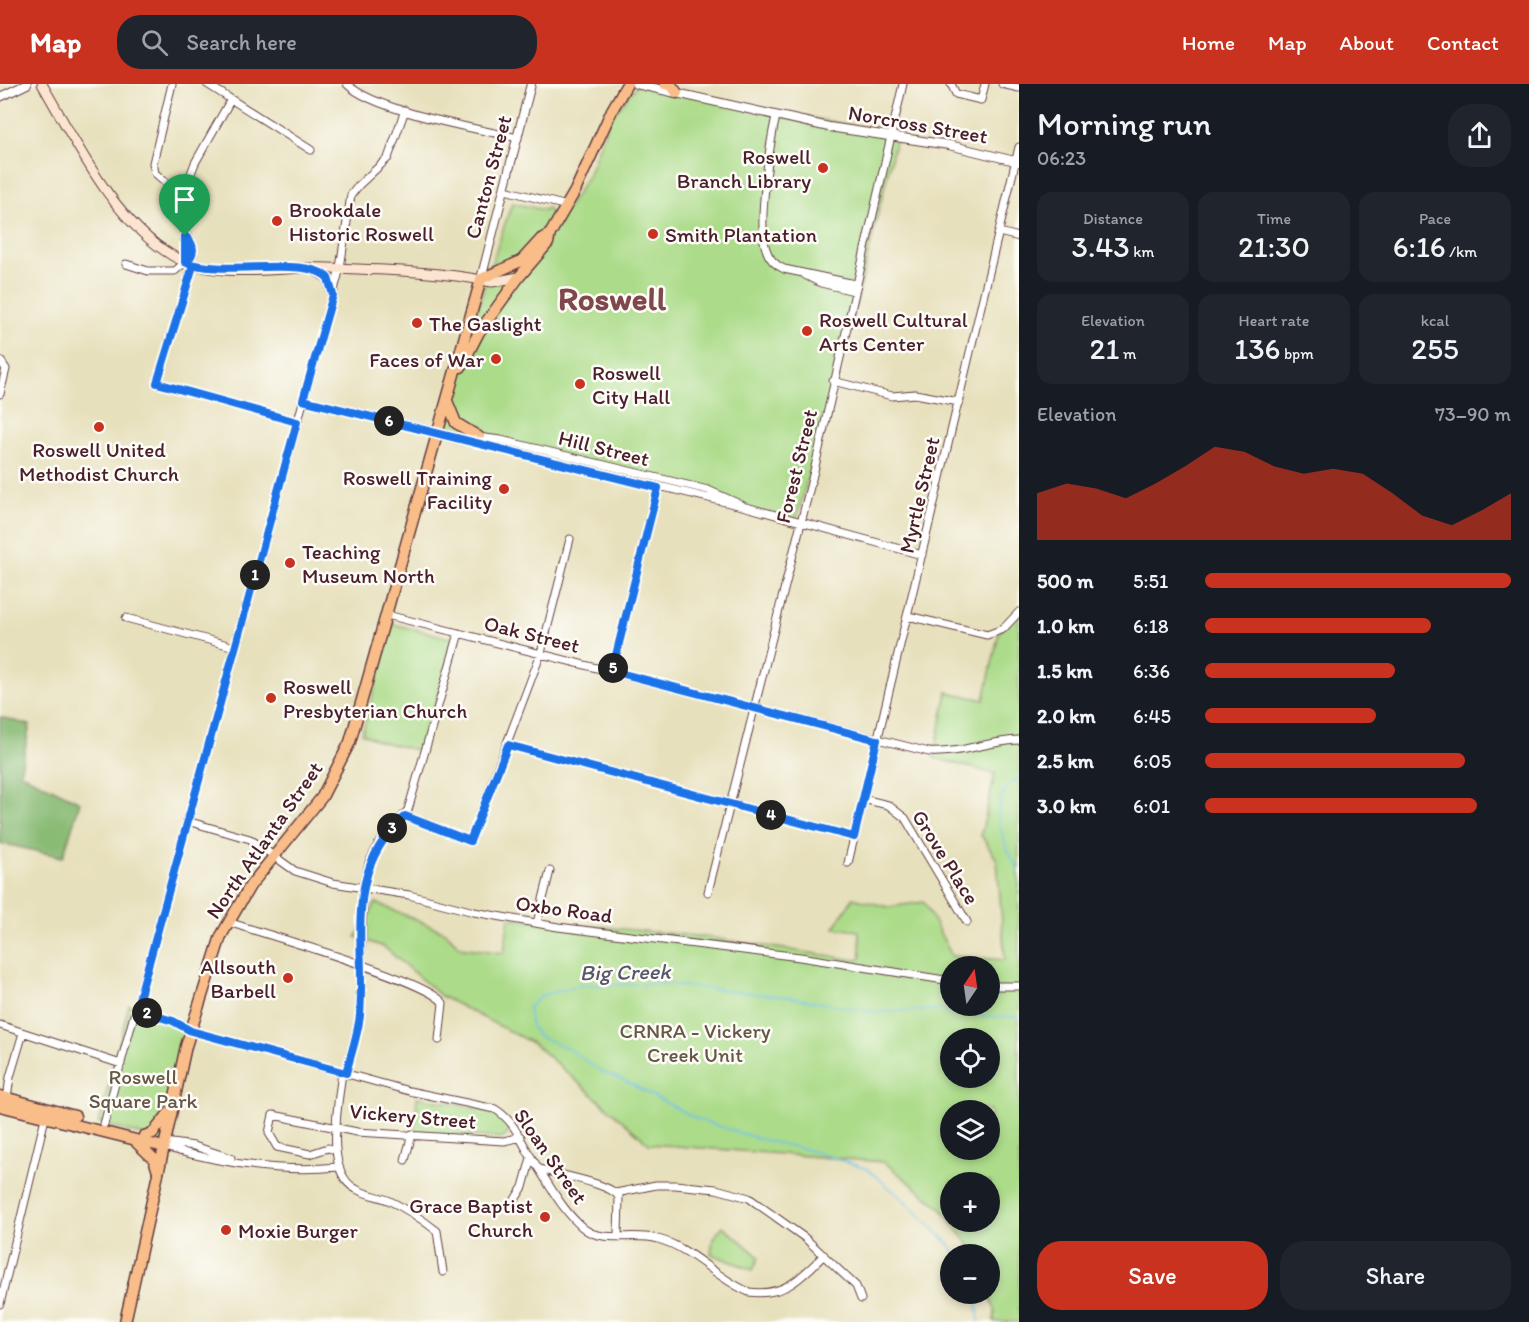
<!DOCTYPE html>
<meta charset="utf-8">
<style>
body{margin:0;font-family:Itim,sans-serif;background:#20242c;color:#f1f3f6;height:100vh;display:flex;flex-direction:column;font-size:22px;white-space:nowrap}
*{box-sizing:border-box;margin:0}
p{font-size:20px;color:#9ea1a6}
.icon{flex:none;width:33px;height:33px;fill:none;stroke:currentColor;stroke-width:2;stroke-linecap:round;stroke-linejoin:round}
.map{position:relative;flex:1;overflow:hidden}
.side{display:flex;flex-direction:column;background:#171b24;width:510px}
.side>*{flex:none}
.needle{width:39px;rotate:13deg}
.fabs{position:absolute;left:940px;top:872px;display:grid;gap:12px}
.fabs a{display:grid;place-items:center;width:60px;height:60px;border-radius:50%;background:#171b24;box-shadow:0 3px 9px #0003;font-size:30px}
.pin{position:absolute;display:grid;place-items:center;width:51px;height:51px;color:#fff;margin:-62px -26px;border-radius:50% 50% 50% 0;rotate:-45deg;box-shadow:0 0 6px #0007}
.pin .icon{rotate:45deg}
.km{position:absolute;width:30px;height:30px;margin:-15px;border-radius:50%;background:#222;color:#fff;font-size:16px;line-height:30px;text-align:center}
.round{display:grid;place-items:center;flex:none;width:63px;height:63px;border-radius:24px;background:#20242c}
.overview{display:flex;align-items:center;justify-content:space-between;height:102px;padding:0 18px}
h1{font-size:33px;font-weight:600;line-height:45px}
.stats{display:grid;grid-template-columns:repeat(3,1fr);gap:9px;height:102px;padding:6px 18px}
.stats div{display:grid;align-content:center;border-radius:15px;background:#20242c;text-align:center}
.stats b{font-size:30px;font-weight:600}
.stats small{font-size:16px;font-weight:400}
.stats p{font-size:16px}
.chart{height:168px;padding:12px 18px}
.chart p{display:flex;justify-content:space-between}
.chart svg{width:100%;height:108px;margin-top:6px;fill:#c8321e;opacity:.7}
.button{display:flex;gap:12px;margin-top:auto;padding:12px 18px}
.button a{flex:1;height:69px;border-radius:24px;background:#c8321e;color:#fff;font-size:24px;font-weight:600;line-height:69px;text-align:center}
.button a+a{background:#20242c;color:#f1f3f6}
ul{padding:0 18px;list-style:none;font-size:20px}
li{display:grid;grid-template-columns:96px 72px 1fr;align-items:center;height:45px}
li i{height:15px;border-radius:8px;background:#c8321e}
header{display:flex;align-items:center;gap:36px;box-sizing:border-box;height:84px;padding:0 30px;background:#c8321e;color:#fff}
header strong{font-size:28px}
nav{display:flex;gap:33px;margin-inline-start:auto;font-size:21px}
.search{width:420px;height:54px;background:#20242c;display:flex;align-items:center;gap:15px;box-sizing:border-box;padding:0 21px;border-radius:24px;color:#9ea1a6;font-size:22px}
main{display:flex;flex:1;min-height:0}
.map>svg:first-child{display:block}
.green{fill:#acdb89;stroke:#7b7d5a;stroke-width:1.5;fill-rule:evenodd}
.forest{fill:#89bb75;stroke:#6a6d50;stroke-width:1.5}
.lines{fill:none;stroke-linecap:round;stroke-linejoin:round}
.stream{stroke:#6cc0e8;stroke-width:1.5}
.minor-casing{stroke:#623c41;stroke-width:9}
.tertiary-casing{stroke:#623c41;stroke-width:10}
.secondary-casing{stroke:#623c41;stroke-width:11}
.primary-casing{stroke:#623c41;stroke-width:13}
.trunk-casing{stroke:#623c41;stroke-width:13}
.minor{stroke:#fff;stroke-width:7}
.tertiary{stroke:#fff;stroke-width:8}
.secondary{stroke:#fce5d0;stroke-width:9}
.primary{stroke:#f8bd89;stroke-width:10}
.trunk{stroke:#f8bd89;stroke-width:10}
.route-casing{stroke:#fff;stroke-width:12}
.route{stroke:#1a73e8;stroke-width:8}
.poi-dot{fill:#c8321e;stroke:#fdfcf7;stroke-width:2}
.labels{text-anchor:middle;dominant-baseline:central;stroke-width:5;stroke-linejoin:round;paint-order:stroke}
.street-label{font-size:21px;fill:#4a1f2b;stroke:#fdfcf7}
.poi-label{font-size:21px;fill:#4a1f2b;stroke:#fdfcf7;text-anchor:start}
.park-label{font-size:21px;fill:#675747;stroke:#fdfcf7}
.water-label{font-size:22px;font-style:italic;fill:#56576d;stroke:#fdfcf7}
.town-label{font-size:33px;font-weight:bold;fill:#80474d;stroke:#fdfcf7}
</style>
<header>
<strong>Map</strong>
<div class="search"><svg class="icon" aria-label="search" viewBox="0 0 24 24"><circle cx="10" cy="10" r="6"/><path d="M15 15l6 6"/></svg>Search here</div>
<nav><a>Home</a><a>Map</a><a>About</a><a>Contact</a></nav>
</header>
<main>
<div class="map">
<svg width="1019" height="1238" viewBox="0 0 1019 1238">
<rect width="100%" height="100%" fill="#fdfcf7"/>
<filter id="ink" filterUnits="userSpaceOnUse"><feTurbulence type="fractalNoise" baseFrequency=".0167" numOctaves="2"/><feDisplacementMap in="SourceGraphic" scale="12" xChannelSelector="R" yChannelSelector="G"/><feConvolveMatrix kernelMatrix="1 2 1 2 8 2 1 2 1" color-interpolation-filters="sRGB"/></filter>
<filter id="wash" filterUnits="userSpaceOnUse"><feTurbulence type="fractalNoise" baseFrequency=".008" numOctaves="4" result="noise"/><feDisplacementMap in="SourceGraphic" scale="24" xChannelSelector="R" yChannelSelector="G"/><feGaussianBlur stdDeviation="1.35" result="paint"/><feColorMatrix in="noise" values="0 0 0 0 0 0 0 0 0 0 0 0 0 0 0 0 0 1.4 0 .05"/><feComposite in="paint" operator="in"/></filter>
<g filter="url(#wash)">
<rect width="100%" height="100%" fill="#e7e0bc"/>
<!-- green -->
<path class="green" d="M638 0 897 50 855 225 796 437 443 349 485 199 512 119 544 126 548 124 550 128 563 131 588 92 610 34Z
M1019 531V1238H994L995 1226 988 1209 990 1170H972L967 1158 951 1137H990V1098H951V1137L941 1124 884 1078 649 1060 534 960 441 912 384 863 356 853 376 819 445 848 460 863 504 869 509 834 706 853 856 876 861 874 859 847 834 844 853 814 888 823 924 818 952 872 1005 876 997 776 981 751 995 690 934 674 947 608 984 616 999 548ZM951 882H990V921H951ZM951 954H990V993H951ZM951 1026H990V1065H951Z
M393 540 455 555 421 667 378 657 362 649Z
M129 921 191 947 165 1058 99 1039Z
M417 1013 482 1025 492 1028 508 1041 509 1049 503 1054 415 1049Z
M723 1142 759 1173 753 1186 711 1170 713 1154Z"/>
<!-- forest -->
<path class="forest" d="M0 633 30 641 20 689 80 718 63 773 0 759Z"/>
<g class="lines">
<!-- stream -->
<path class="stream" d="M1019 694C982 714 1004 761 1019 788
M955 1170 950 1161 905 1117 867 1085 808 1066 760 1055 699 1036 625 997 602 988 567 964 538 952 531 942 528 924 541 912 579 901 665 900 788 913 873 928 935 926 977 932 1019 933
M976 1209 979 1238"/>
</g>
</g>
<g filter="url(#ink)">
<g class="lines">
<defs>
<path id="minor" d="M207 0 311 66
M347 0C374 27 478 45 518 54
M951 0 956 10 981 16 985 0
M1002 0 1019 4
M776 32C770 59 757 141 766 165 769 175 775 181 784 185L855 200
M505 106 567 122
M182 113 195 79 230 17
M999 148 1019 153
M185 179V152
M126 180 148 187H175L193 171 192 159C179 143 177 133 182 113L155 89 153 79 172 0
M193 182 157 299 297 338
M805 191 821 199 854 207
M0 276 6 285 0 310
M833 297 892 312 915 310 959 318
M303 316 746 423 922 471
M477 353 501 356 708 406 742 421
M387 531 929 668C960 670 989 657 1019 656
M908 532 987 551 1003 545 1019 528
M126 534 235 563
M612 587 658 404
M508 661 854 753
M863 715 888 721 905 734 967 838
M405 732 470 757 541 569 570 455
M187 737 250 755 295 787 333 799 409 811 474 828 558 843 800 873 951 897
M848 779 1019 63
M708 808 814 387 903 0
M228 838C262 849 430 897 443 919L439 956
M537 839 550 787
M990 902H1019
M136 926 173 937 191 947 409 1007 495 1025C516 1038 520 1057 533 1076 548 1098 561 1125 582 1143 600 1160 635 1148 658 1155 692 1164 717 1195 749 1208 784 1213 801 1194 824 1171
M0 941 121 980
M342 988C339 1018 323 1088 356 1105 366 1111 379 1112 390 1117 407 1125 423 1136 437 1147L443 1188
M346 989 360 933 363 804 369 779 378 761 408 726 459 549
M7 1014 10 993 23 949
M104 1040 340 184 351 111 359 101 388 74 405 26
M165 1058 194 1062 231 1074
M164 1063C220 1079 280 1089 338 1083
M336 1066 328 1064 310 1070 277 1063 269 1049 273 1031 357 1048 504 1057 521 1053
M405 1076 412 1050
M540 1085C557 1091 611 1099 619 1113L618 1152
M616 1109 656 1101H675L716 1105 749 1114 805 1154 856 1202 861 1215
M514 1117 523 1103 531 1074
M0 1220 46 1030"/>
<path id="tertiary" d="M636 0 829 43 949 61 1019 78
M0 13 27 0
M481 195 531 0"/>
<path id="secondary" d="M42 0C76 58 113 137 173 172 216 197 280 182 329 184 382 186 440 187 492 198L519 193
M313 185 328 194 333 211"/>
<path id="primary" d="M125 1238 164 1063"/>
<path id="trunk" d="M665 0 672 2 677 9
M461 283 479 248 519 193 548 159 550 150 575 107 612 26 627 0
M447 317 456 339 479 353
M0 1012 75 1032
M0 1022 164 1063 186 962 221 852 250 802 322 713 350 658 481 195 521 177 541 155 550 150
M144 1052 153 1049 169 1029
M137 1059 154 1075 158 1088"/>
</defs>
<!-- minor casing -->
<use href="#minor" class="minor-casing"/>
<!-- tertiary casing -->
<use href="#tertiary" class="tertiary-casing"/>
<!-- secondary casing -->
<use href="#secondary" class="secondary-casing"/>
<!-- primary casing -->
<use href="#primary" class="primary-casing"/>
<!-- trunk casing -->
<use href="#trunk" class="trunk-casing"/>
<!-- minor -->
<use href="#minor" class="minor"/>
<!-- tertiary -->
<use href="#tertiary" class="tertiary"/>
<!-- secondary -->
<use href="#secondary" class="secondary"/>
<!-- primary -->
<use href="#primary" class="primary"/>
<!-- trunk -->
<use href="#trunk" class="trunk"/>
</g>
</g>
<g class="lines" filter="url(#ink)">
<defs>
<path id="route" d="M185 152V178L193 182 157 299 297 338 136 926 173 937 191 947 346 989C351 970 358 950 360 931 366 856 342 788 405 732L470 757 508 661 854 753 877 656 612 587 658 404 303 316 333 211 328 194C306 171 223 193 185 178 196 171 195 160 185 152"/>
</defs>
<!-- route casing -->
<use href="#route" class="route-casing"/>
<!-- route -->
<use href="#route" class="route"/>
</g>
<!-- markers -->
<g class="poi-dot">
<circle cx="823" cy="84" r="6"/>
<circle cx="277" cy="137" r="6"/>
<circle cx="653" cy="150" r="6"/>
<circle cx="417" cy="239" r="6"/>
<circle cx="807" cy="247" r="6"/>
<circle cx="496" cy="275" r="6"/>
<circle cx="580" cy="300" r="6"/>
<circle cx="99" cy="343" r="6"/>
<circle cx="504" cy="405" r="6"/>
<circle cx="290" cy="479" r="6"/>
<circle cx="271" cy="614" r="6"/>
<circle cx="288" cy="894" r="6"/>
<circle cx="545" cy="1133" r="6"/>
<circle cx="226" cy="1146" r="6"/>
</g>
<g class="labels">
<!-- street labels -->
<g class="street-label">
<text transform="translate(918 40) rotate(10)">Norcross Street</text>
<text transform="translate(488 93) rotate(-75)">Canton Street</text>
<text transform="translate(604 364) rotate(14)">Hill Street</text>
<text transform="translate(796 382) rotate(-76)">Forest Street</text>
<text transform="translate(919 411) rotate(-77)">Myrtle Street</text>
<text transform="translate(532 550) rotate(14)">Oak Street</text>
<text transform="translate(264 756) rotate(-55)">North Atlanta Street</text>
<text transform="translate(946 773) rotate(58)">Grove Place</text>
<text transform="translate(564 825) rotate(8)">Oxbo Road</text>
<text transform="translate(413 1032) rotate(5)">Vickery Street</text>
<text transform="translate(551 1072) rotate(55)">Sloan Street</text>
</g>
<!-- poi labels -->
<g class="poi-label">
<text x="811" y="72" text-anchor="end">Roswell<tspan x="811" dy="24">Branch Library</tspan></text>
<text x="289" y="125">Brookdale<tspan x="289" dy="24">Historic Roswell</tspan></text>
<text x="665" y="150">Smith Plantation</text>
<text x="819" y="235">Roswell Cultural<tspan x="819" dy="24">Arts Center</tspan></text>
<text x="429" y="239">The Gaslight</text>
<text x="484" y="275" text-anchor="end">Faces of War</text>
<text x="592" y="288">Roswell<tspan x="592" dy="24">City Hall</tspan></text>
<text x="99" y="365" text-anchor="middle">Roswell United<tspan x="99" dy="24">Methodist Church</tspan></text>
<text x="492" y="393" text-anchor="end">Roswell Training<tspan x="492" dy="24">Facility</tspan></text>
<text x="302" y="467">Teaching<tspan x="302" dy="24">Museum North</tspan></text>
<text x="283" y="602">Roswell<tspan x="283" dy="24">Presbyterian Church</tspan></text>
<text x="276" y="882" text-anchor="end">Allsouth<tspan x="276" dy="24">Barbell</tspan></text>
<text x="533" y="1121" text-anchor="end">Grace Baptist<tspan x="533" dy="24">Church</tspan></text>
<text x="238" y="1146">Moxie Burger</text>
</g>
<!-- park labels -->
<g class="park-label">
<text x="695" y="946">CRNRA - Vickery<tspan x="695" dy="24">Creek Unit</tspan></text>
<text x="143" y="992">Roswell<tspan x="143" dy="24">Square Park</tspan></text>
</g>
<!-- water labels -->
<g class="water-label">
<text transform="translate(625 888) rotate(-1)">Big Creek</text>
</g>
<!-- town labels -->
<g class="town-label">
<text x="612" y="214">Roswell</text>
</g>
</g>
</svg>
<div class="fabs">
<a><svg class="needle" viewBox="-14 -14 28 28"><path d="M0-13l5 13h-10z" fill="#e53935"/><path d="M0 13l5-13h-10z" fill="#9ea1a6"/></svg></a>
<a><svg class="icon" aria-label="locate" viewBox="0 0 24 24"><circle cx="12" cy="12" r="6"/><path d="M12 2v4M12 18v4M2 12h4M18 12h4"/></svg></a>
<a><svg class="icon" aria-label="layers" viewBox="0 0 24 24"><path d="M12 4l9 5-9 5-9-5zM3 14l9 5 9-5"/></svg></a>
<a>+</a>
<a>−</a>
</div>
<div class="pin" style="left:185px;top:152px;background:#1e9e55"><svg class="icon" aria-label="arrive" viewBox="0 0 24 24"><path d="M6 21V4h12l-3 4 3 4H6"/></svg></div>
<b class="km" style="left:255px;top:491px">1</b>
<b class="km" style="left:147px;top:929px">2</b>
<b class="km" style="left:392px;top:744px">3</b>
<b class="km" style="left:771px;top:731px">4</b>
<b class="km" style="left:613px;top:584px">5</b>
<b class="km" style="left:389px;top:337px">6</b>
</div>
<section class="side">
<div class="overview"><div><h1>Morning run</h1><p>06:23</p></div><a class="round"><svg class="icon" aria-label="share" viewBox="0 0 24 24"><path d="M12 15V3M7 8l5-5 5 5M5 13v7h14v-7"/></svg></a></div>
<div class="stats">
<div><p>Distance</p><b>3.43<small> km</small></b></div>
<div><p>Time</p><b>21:30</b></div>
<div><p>Pace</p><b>6:16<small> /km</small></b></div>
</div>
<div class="stats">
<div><p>Elevation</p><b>21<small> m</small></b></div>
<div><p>Heart rate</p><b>136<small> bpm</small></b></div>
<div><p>kcal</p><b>255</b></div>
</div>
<div class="chart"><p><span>Elevation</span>73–90 m</p>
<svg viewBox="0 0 160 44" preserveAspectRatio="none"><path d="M0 44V25L10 21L20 23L30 27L40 21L50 14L60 6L70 8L80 14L90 17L100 15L110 17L120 25L130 34L140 38L150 32L160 25V44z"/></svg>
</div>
<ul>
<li><b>500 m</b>5:51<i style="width:100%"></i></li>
<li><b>1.0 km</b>6:18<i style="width:74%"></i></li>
<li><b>1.5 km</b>6:36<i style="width:62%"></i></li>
<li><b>2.0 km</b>6:45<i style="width:56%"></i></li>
<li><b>2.5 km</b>6:05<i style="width:85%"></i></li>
<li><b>3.0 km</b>6:01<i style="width:89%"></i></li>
</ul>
<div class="button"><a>Save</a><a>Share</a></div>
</section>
</main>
